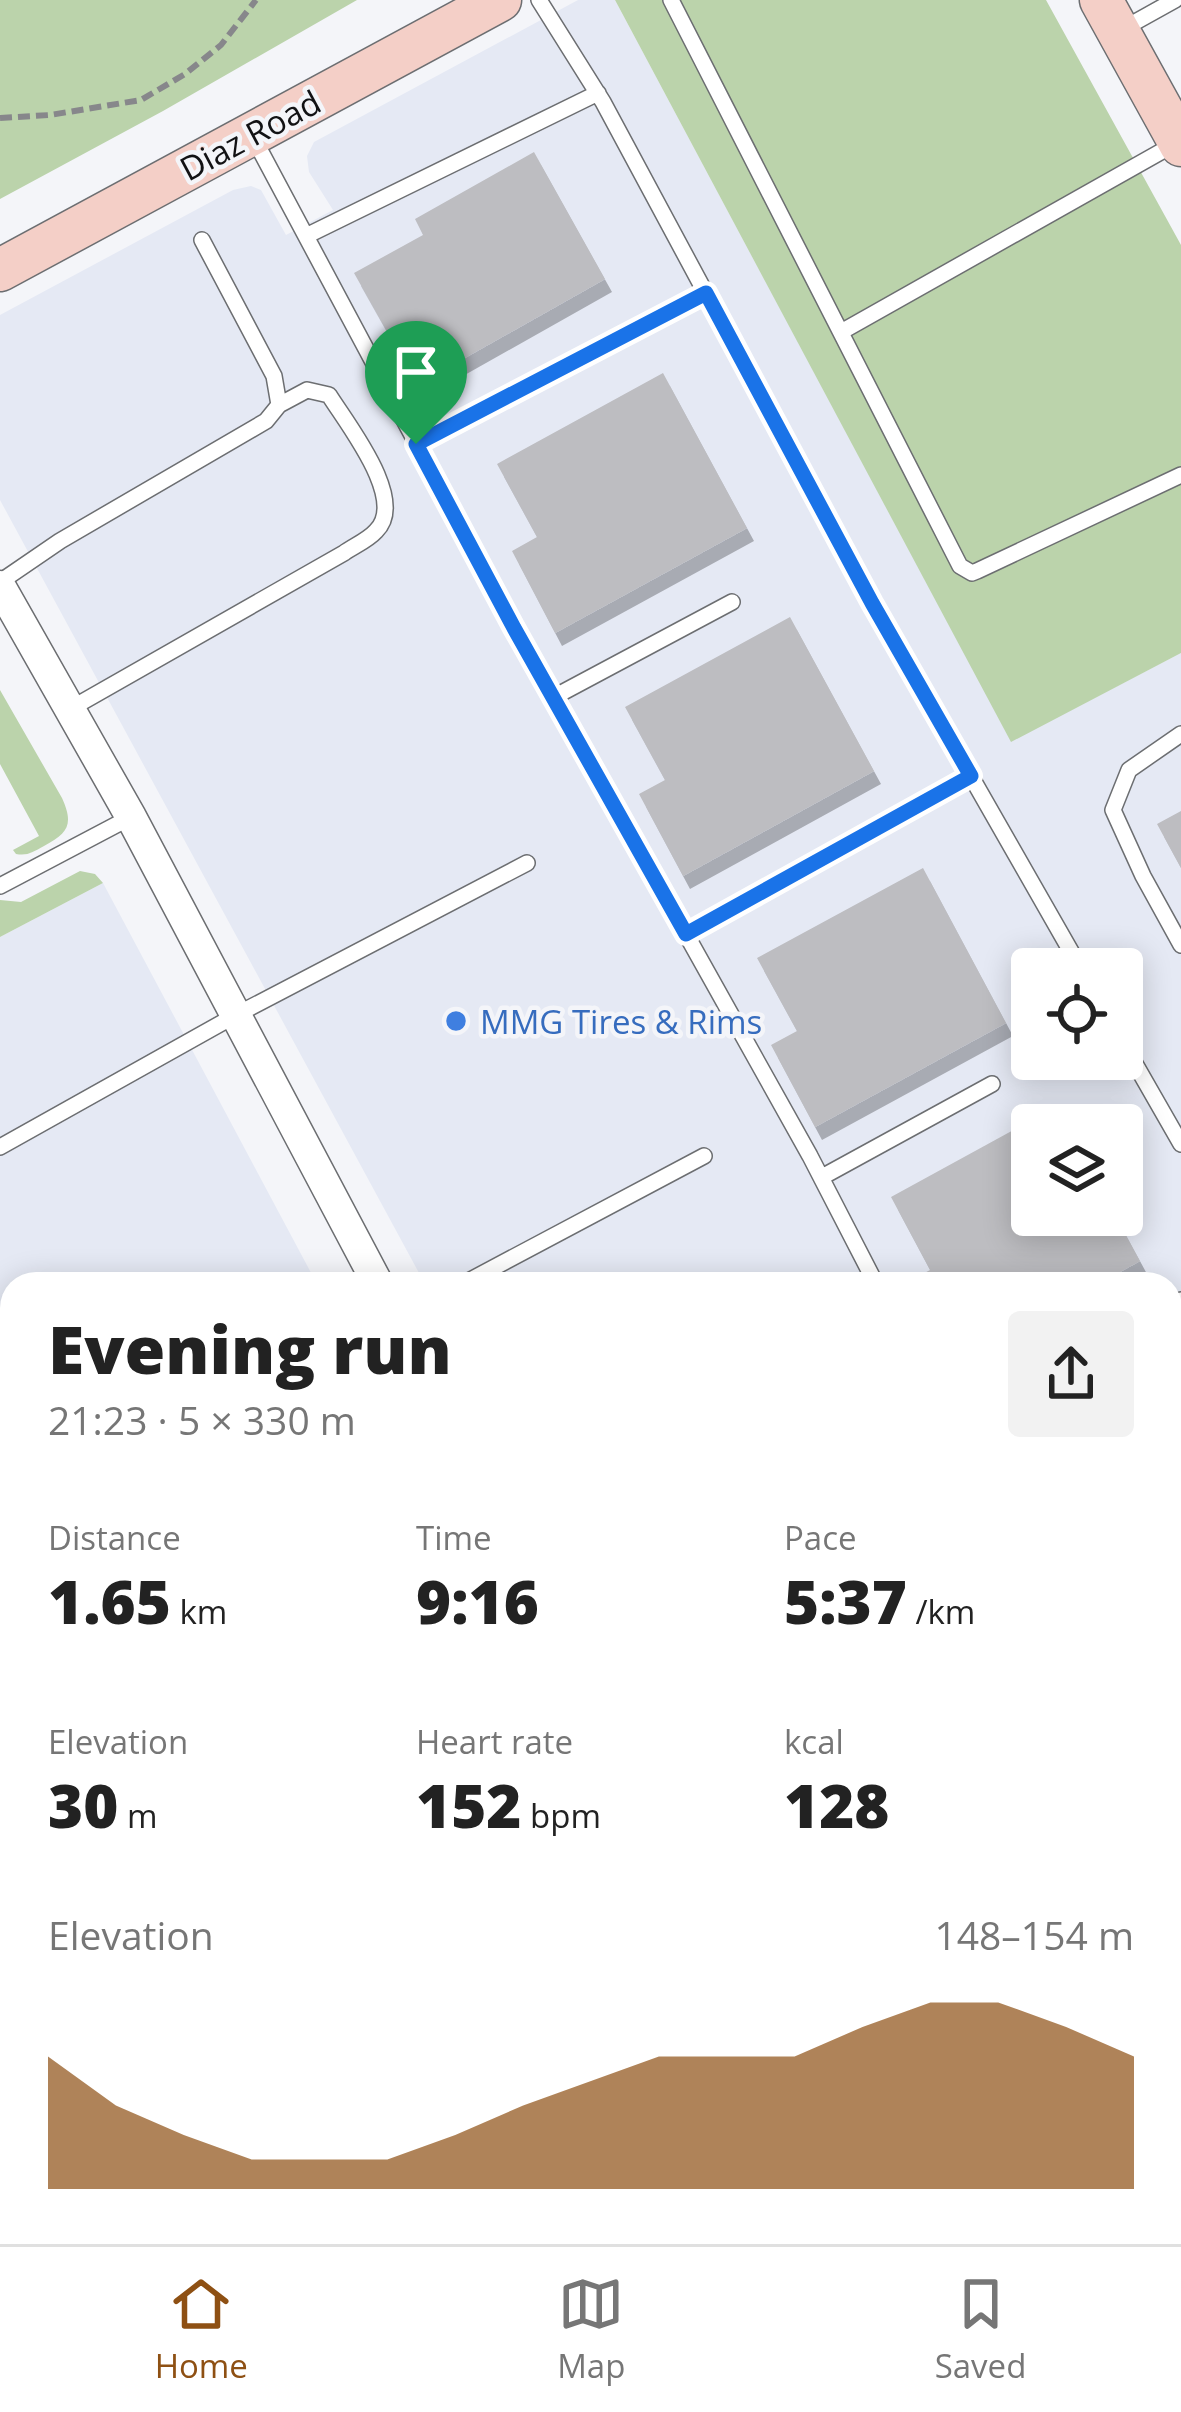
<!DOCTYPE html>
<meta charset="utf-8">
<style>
body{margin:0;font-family:"Open Sans",sans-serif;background:#f2f2f2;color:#222;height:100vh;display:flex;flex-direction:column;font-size:45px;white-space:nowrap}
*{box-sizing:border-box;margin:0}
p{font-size:39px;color:#767676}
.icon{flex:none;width:66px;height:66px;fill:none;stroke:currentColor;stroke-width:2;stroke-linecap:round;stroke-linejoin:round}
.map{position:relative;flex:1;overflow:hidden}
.side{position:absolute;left:0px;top:1272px;width:1182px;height:972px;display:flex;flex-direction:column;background:#fff;border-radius:36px 36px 0 0;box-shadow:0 6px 30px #0003}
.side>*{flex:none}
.fabs{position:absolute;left:1011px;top:948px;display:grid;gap:24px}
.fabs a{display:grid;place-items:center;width:132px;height:132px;border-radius:12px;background:#fff;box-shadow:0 6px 30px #0003;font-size:60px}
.pin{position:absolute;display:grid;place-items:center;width:102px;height:102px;color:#fff;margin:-123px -51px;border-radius:50% 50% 50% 0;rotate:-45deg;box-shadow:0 0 12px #0007}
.pin .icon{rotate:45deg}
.round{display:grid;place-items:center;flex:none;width:126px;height:126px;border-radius:12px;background:#f2f2f2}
.head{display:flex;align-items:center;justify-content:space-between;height:204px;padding:0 48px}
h1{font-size:66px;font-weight:800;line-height:90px}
.stats{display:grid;grid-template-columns:repeat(3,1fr);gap:18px;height:204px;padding:12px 48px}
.stats div{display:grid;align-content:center}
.stats b{font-size:60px;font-weight:800}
.stats small{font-size:33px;font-weight:400}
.stats p{font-size:33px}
.chart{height:336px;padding:24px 48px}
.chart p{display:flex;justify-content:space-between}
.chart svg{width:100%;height:216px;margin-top:12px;fill:#8e5013;opacity:.7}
.menu{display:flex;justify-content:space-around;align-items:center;height:168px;border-top:3px solid #e0e0e0;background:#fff;font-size:33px;color:#767676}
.menu a{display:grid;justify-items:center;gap:6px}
.menu .current{color:#8e5013}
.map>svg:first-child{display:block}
.built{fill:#e5e9f4;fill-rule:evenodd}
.green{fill:#bbd3ab}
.building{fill:#bdbdc1;filter:url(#shadow)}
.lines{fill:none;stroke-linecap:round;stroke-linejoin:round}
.lane-casing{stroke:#6c6e71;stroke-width:18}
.street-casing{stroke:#6c6e71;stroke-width:33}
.secondary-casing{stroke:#6c6e71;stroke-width:45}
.path{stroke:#87878b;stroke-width:6;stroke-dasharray:12 6;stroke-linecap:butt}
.lane{stroke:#fff;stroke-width:15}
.street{stroke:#fff;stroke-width:30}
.secondary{stroke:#f4cfc7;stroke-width:42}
.route-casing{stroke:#fff;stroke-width:24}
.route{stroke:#1a73e8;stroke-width:15}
.shop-dot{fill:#3f7fe0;stroke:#f4f5f9;stroke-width:4.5}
.labels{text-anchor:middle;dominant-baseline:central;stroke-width:9;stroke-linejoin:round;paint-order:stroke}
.street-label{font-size:33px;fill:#121214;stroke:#f4f5f9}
.shop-label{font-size:33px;fill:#366cbe;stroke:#f4f5f9;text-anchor:start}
</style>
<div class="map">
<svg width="1181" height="2244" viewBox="0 0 1181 2244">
<defs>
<filter id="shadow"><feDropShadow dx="7" dy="13" stdDeviation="0" flood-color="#0004"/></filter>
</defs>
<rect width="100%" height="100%" fill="#f4f5f9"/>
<!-- built -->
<path class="built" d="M578 0H615L1011 741 1181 653V1341L1170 1346V1284H425L0 500V315L233 190 251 186 261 190 286 235 333 210 309 172 307 156 314 142ZM1032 969H1122V1059H1032ZM1032 1125H1122V1215H1032Z
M103 883 317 1284H12V1506L0 1484V937Z
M1181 1372V1775L1170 1778V1378Z
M0 1695 12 1717V1957L0 1964Z
M1181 1934V2244H733L744 2232H1170V1938Z
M12 2011V2232H538L530 2244H0V2018Z"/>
<!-- green -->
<path class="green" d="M0 0H357L163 111 0 199Z
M615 0H1046L1181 245V653L1011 742Z
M0 690 62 798C74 825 68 833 44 846 33 852 28 856 16 854L13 850 39 836 0 764Z
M80 871 95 874 103 883 0 937V900L21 902Z"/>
<!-- building -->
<path class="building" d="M534 152 605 279 417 385 354 273 423 235 415 219Z
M663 373 747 528 555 633 512 551 537 537 497 464Z
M790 617 874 771 683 876 639 794 665 780 625 707Z
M1181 811V868L1157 824Z
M923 868 1006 1023 815 1127 771 1045 797 1031 757 958Z
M1057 1106 1067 1125H1032V1215H1115L1140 1261 1098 1284H904L930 1270 891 1197Z"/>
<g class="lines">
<defs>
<path id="lane" d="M539 0 603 102 872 603 1081 969
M671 0 960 566 972 573 977 571 1181 475
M1121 30 1175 0
M253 137 515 628 810 1156 876 1284
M306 236 598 93
M841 332 1178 142
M416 444 706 293
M0 582 60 541 266 421 279 405 274 376 202 240
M554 697 732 602
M70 709 344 553C354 546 368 540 376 531 408 500 347 424 329 395L307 390 279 405
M1181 734 1129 770 1113 810 1143 876 1181 945
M0 886 131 817
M686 934 971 776
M1122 1041 1181 1144
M0 1147 236 1015 527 863
M822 1177 992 1084
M463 1284 704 1156
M1170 1305 1181 1300
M1170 1436 1181 1430
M0 1452 12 1477
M0 1640 12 1663
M0 1901 12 1895
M0 2058 12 2052
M161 2232 167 2244
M1082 2232 1089 2244
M459 2244 466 2232"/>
<path id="street" d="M0 586 131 817 378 1284"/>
<path id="secondary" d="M1101 0 1181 145
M0 270 500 0
M1170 1883 1181 1879
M657 2244 667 2232"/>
</defs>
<!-- lane casing -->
<use href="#lane" class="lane-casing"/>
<!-- street casing -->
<use href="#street" class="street-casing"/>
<!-- secondary casing -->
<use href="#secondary" class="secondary-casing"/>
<!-- path -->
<path class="path" d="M0 118 50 115 141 100 185 74 221 45 256 0"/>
<!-- lane -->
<use href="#lane" class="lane"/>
<!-- street -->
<use href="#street" class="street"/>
<!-- secondary -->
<use href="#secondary" class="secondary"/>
</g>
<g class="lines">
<defs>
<path id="route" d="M706 293 872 603 971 776 686 934 514 628 416 444Z"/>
</defs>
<!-- route casing -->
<use href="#route" class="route-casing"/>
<!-- route -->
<use href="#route" class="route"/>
</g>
<!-- markers -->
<circle class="shop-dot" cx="456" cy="1021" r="12"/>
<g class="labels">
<!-- street labels -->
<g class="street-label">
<text transform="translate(250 135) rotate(-28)">Diaz Road</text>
</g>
<!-- shop labels -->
<g class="shop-label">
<text x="480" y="1021">MMG Tires &amp; Rims</text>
</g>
</g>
</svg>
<div class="fabs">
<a><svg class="icon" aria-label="locate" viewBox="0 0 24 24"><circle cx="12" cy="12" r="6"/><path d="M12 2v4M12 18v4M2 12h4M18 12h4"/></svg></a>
<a><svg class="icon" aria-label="layers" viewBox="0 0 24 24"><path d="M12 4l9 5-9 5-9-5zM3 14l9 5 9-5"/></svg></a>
</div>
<div class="pin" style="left:416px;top:444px;background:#1e9e55"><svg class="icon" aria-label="arrive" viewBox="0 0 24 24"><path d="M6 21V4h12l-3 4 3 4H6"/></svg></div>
<section class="side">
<div class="head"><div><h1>Evening run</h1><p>21:23 · 5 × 330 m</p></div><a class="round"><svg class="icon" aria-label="share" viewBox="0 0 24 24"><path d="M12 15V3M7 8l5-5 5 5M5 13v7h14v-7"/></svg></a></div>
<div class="stats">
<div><p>Distance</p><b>1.65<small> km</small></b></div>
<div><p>Time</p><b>9:16</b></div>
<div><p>Pace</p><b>5:37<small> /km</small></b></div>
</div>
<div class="stats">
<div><p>Elevation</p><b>30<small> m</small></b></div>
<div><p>Heart rate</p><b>152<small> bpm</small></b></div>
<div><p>kcal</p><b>128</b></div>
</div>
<div class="chart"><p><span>Elevation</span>148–154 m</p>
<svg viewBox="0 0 160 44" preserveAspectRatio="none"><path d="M0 44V17L10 27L20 33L30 38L40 38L50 38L60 33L70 27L80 22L90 17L100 17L110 17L120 11L130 6L140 6L150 11L160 17V44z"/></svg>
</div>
</section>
</div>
<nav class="menu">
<a class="current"><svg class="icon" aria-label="home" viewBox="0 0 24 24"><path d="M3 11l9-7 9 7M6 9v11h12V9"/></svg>Home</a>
<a><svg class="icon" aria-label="map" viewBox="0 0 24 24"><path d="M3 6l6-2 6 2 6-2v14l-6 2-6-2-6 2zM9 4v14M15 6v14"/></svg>Map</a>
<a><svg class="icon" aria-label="saved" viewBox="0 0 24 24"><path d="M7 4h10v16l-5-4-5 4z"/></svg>Saved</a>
</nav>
